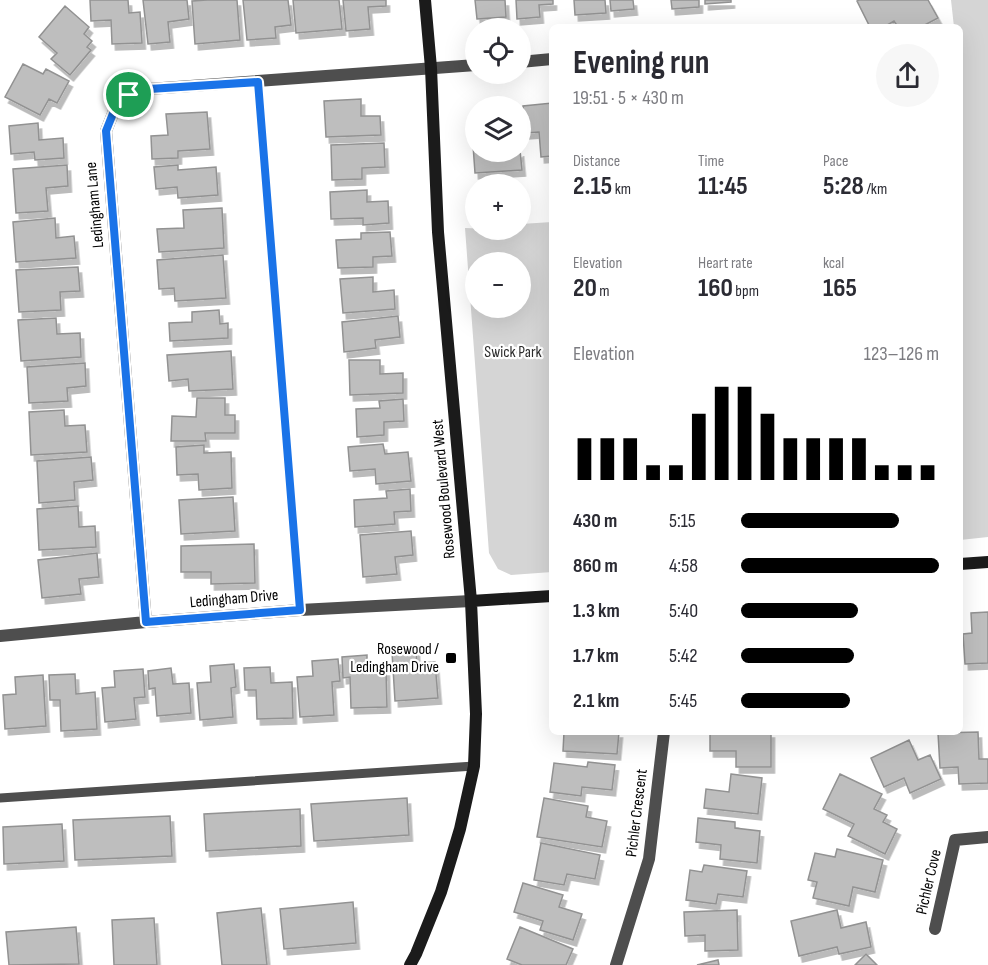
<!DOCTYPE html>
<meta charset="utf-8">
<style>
body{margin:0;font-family:"Sofia Sans Condensed",sans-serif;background:#f7f7f7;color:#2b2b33;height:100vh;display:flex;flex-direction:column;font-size:22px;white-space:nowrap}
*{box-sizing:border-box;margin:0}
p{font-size:20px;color:#7c7c81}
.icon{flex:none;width:33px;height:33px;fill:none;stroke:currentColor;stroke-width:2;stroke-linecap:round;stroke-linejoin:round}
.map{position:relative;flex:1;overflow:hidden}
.side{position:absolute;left:549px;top:24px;width:414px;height:711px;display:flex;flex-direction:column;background:#fff;border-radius:9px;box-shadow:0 6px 24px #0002}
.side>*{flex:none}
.controls{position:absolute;left:465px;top:18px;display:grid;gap:12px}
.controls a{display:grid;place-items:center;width:66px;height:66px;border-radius:50%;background:#fff;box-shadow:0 6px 24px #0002;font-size:30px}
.pin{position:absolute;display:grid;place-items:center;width:51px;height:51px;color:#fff;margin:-26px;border:3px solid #fff;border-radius:50%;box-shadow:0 2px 6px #0007}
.round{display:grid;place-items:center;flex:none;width:63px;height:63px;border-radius:32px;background:#f7f7f7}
.summary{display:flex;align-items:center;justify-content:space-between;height:102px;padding:0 24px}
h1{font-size:33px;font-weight:700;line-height:45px}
.figures{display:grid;grid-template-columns:repeat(3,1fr);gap:9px;height:102px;padding:6px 24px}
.figures div{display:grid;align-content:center}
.figures b{font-size:26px;font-weight:700}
.figures small{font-size:16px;font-weight:400}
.figures p{font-size:16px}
.chart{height:168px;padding:12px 24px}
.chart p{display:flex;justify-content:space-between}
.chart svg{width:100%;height:108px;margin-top:6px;stroke:#000;stroke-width:6}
ul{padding:0 24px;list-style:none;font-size:20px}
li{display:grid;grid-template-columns:96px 72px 1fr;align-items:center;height:45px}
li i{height:15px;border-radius:8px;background:#000}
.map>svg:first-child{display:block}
.green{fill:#d5d5d5;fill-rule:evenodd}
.building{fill:#bebebe;stroke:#929292;stroke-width:1.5;filter:url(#shadow)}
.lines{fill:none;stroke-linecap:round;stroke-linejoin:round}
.lane{stroke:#4e4e4e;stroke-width:9}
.street{stroke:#4e4e4e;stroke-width:12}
.secondary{stroke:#1b1b1b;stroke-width:12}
.route-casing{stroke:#fff;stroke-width:12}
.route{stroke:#1a73e8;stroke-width:8}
.poi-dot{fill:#000;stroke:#fff;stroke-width:2}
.labels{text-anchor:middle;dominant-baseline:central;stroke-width:4.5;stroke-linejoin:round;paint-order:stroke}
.street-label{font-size:16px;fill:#000;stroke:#fff}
.park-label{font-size:16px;fill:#2c2c2c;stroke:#fff}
.poi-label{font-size:16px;fill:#000;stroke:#fff;text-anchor:end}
</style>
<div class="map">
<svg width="988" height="965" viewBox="0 0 988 965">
<defs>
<filter id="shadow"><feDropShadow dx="3.5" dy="6" stdDeviation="0" flood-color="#0004"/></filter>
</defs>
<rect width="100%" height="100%" fill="#fff"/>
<!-- green -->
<path class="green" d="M951 0H988V537L960 540V27H954Z
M552 222V572L511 575 498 569 489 553 465 228 520 230 521 224ZM476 262H520V308H476Z"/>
<!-- building -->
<path class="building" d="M90 0H128L129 13 140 12 142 43 112 44 111 20 91 21Z
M143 0H187L189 19 168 22 170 42 148 44Z
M207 0H237L240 40 195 44 192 1Z
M243 0H288L291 25 275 27 276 38 247 40Z
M293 0H339L342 29 296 33Z
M343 0H386V6L368 7 370 29 346 31Z
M475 0H505L506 17 477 19Z
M516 0H553V4L539 5 540 17 517 19Z
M574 0H605L606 13 575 15Z
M610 0H633L634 9 611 11Z
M671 0H699V7L672 9Z
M705 0H731V2L705 4Z
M859 0H928L938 18 921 27H898L894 21 884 27H870L857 1Z
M65 6 89 27 84 34 92 41 87 47 91 50 70 75 51 59 57 53 39 37Z
M23 64 43 74 46 69 69 81 57 103 49 99 40 115 5 97Z
M361 99V116H380L381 135 326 137 324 101Z
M552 103V156L541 157 539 132 525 133 523 106Z
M207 112 210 149 178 151V158L152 159 151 136 168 135 166 114Z
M38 123 39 140 63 138 64 158 35 160 34 152 11 154 9 126Z
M472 131H476V152H520V150L522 170 475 173Z
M384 143 385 167 362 168V179L332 180 331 145Z
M67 165 68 186 46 188 48 211 16 213 13 169Z
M178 165V170L216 167 218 195 178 198 177 187 156 189 154 167Z
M367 190V202L388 201 389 223 363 225V218L331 219 330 192Z
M222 208 224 248 159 252 157 229 184 228 183 210Z
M55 218 56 238 74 236 76 258 16 262 13 222Z
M390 232 392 256 373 257V267L338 268 336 240 361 239V233Z
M223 255 226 298 175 301 174 288 159 289 157 260Z
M78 267 80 291 60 292 61 310 19 312 16 270Z
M373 277V292L394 290 395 309 343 313 340 279Z
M219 310 220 324 228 323V338L170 341 169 323 192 322V312Z
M398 316 400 337 375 340 376 348 344 352 342 322Z
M56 318 57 334 80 333 81 357 21 361 18 320Z
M231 351 233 389 189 391 188 379 169 381 167 355Z
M349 360H380V374L403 373V393L350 395Z
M85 363 86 386 67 388 68 401 29 403 27 367Z
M197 398H225V415H235V433H205L206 441H171L172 416 196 417Z
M403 399 404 421 384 422V435L357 437 356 409 380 408 379 401Z
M64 410 65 426 85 425 87 452 31 455 29 412Z
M383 444 385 454 408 452 411 481 376 484 375 469 350 471 348 447Z
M204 445V453L231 452 232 488 199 490 198 474 177 475 176 447Z
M91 457 93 480 74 482 75 500 39 503 37 461Z
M410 489 411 511 394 512 395 524 355 527 354 500 387 498 386 491Z
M233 497 235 531 181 534 179 500Z
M78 506 79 527 95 526 96 547 39 550 37 509Z
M411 531 413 555 395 557 397 574 363 577 360 535Z
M254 544 255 583 211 584V572H181V546Z
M97 553 99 577 79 579 81 594 42 598 38 560Z
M988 612V663L965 664 963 634 972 633 971 613Z
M416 650 417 663 435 662 438 698 395 701 392 652Z
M367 655V670H386L387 707 351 708 350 677 343 678 342 657Z
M338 659 340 681 332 682 334 715 300 717 297 677 313 676 312 661Z
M234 664 236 687 231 688 233 717 200 720 197 683 211 682 210 666Z
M270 667 271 683 292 682 293 718 257 719 256 690H245L244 668Z
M171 668 173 684 189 683 191 713 157 716 155 688 149 689 148 671Z
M143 669 145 697 134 698 136 719 105 722 102 688 115 687 114 671Z
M551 672H552V707H550Z
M75 674 76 694 95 692 97 729 61 731 60 700H50L49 675Z
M43 675 46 726 5 729 3 695 16 694 15 677Z
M564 732H619L617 754 563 751Z
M710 732H771V767H736V751H710Z
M978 732 979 759H988V783L959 784 958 767 940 768 938 733Z
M909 740 918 760 930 755 941 779 910 793 904 778 884 787 871 758Z
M588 762 615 765 612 790 582 787 581 796 550 792 554 763 587 767Z
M731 774 762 778 758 814 704 808 706 789 729 792Z
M840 774 882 794 874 809 887 815 883 822 897 829 885 854 848 836 854 824 823 809Z
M407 798 409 835 314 841 311 804Z
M544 798 588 806 586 817 607 821 602 847 537 837Z
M300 809 301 846 206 851 204 814Z
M170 816 172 856 75 860 73 820Z
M698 818 735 822V828L760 831 757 863 720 859 721 845 696 842Z
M62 824 64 861 4 864 3 827Z
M541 843 600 855 595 879 567 874 564 885 534 880Z
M837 849 883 860 875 892 853 887 849 906 813 898 817 882 808 880 815 853 835 857Z
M704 865 747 871 743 897 718 894 716 904 686 900 690 870 702 872Z
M523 883 563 895 559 907 582 914 573 940 540 930 543 921 514 912Z
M353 902 356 943 284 949 280 909Z
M261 908 267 965H222L217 913Z
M737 910 738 950 705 951V935L685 936 684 912Z
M837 910 841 928 866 922 871 947 839 954 837 947 799 956 791 921Z
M154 918 157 965H114L112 920Z
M76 927 79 964 9 965 6 932Z
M520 927 573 949 566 965H522L507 959Z
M866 954 877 965H855Z
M718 960 719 965H697Z"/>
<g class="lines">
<!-- lane -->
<path class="lane" d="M258 82 300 610
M0 798 474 766"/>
<!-- street -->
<path class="street" d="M520 62 552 59
M146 622 106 131 114 111 129 95 149 89 476 65
M0 636 146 622 300 610 471 601
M935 929 955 840 988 837
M616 965 649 859 664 732"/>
<!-- secondary -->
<path class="secondary" d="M960 564 988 562
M471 601 552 596
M410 965 416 954 441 892 460 829 474 766 476 714 471 601 438 232 431 68 425 0"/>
</g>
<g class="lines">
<defs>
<path id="route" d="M258 82 300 610 146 622 106 131 114 111 129 95 149 89Z"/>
</defs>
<!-- route casing -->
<use href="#route" class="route-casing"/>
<!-- route -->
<use href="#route" class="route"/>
</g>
<!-- markers -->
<rect class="poi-dot" x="445" y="652" width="12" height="12" rx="3"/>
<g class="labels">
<!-- street labels -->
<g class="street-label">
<text transform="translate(95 205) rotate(-95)">Ledingham Lane</text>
<text transform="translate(444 489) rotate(-95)">Rosewood Boulevard West</text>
<text transform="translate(234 599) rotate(-5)">Ledingham Drive</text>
<text transform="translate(637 813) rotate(-83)">Pichler Crescent</text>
<text transform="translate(929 882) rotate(-77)">Pichler Cove</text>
</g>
<!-- park labels -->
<g class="park-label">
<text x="513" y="352">Swick Park</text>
</g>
<!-- poi labels -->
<g class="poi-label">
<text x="439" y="649">Rosewood /<tspan x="439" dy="18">Ledingham Drive</tspan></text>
</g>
</g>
</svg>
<div class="controls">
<a><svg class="icon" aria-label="locate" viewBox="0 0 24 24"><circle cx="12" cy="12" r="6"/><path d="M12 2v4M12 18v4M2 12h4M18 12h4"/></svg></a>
<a><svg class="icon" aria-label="layers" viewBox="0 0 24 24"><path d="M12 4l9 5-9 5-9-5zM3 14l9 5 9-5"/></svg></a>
<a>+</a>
<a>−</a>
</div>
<div class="pin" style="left:129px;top:95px;background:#1e9e55"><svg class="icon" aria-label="arrive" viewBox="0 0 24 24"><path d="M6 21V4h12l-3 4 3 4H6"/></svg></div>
<section class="side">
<div class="summary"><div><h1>Evening run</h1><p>19:51 · 5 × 430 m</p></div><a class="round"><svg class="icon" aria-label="share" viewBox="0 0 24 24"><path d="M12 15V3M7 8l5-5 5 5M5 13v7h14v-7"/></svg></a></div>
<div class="figures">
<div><p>Distance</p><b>2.15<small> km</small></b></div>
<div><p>Time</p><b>11:45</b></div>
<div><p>Pace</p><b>5:28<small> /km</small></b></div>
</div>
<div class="figures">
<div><p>Elevation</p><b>20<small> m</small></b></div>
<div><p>Heart rate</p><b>160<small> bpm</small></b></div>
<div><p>kcal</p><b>165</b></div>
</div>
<div class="chart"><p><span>Elevation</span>123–126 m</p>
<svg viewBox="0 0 160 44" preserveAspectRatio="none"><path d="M5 44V27M15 44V27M25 44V27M35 44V38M45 44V38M55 44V17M65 44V6M75 44V6M85 44V17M95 44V27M105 44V27M115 44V27M125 44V27M135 44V38M145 44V38M155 44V38"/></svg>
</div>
<ul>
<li><b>430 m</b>5:15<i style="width:80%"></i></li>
<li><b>860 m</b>4:58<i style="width:100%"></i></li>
<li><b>1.3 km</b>5:40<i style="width:59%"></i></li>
<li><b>1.7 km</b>5:42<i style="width:57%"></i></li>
<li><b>2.1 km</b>5:45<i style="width:55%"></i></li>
</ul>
</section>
</div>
